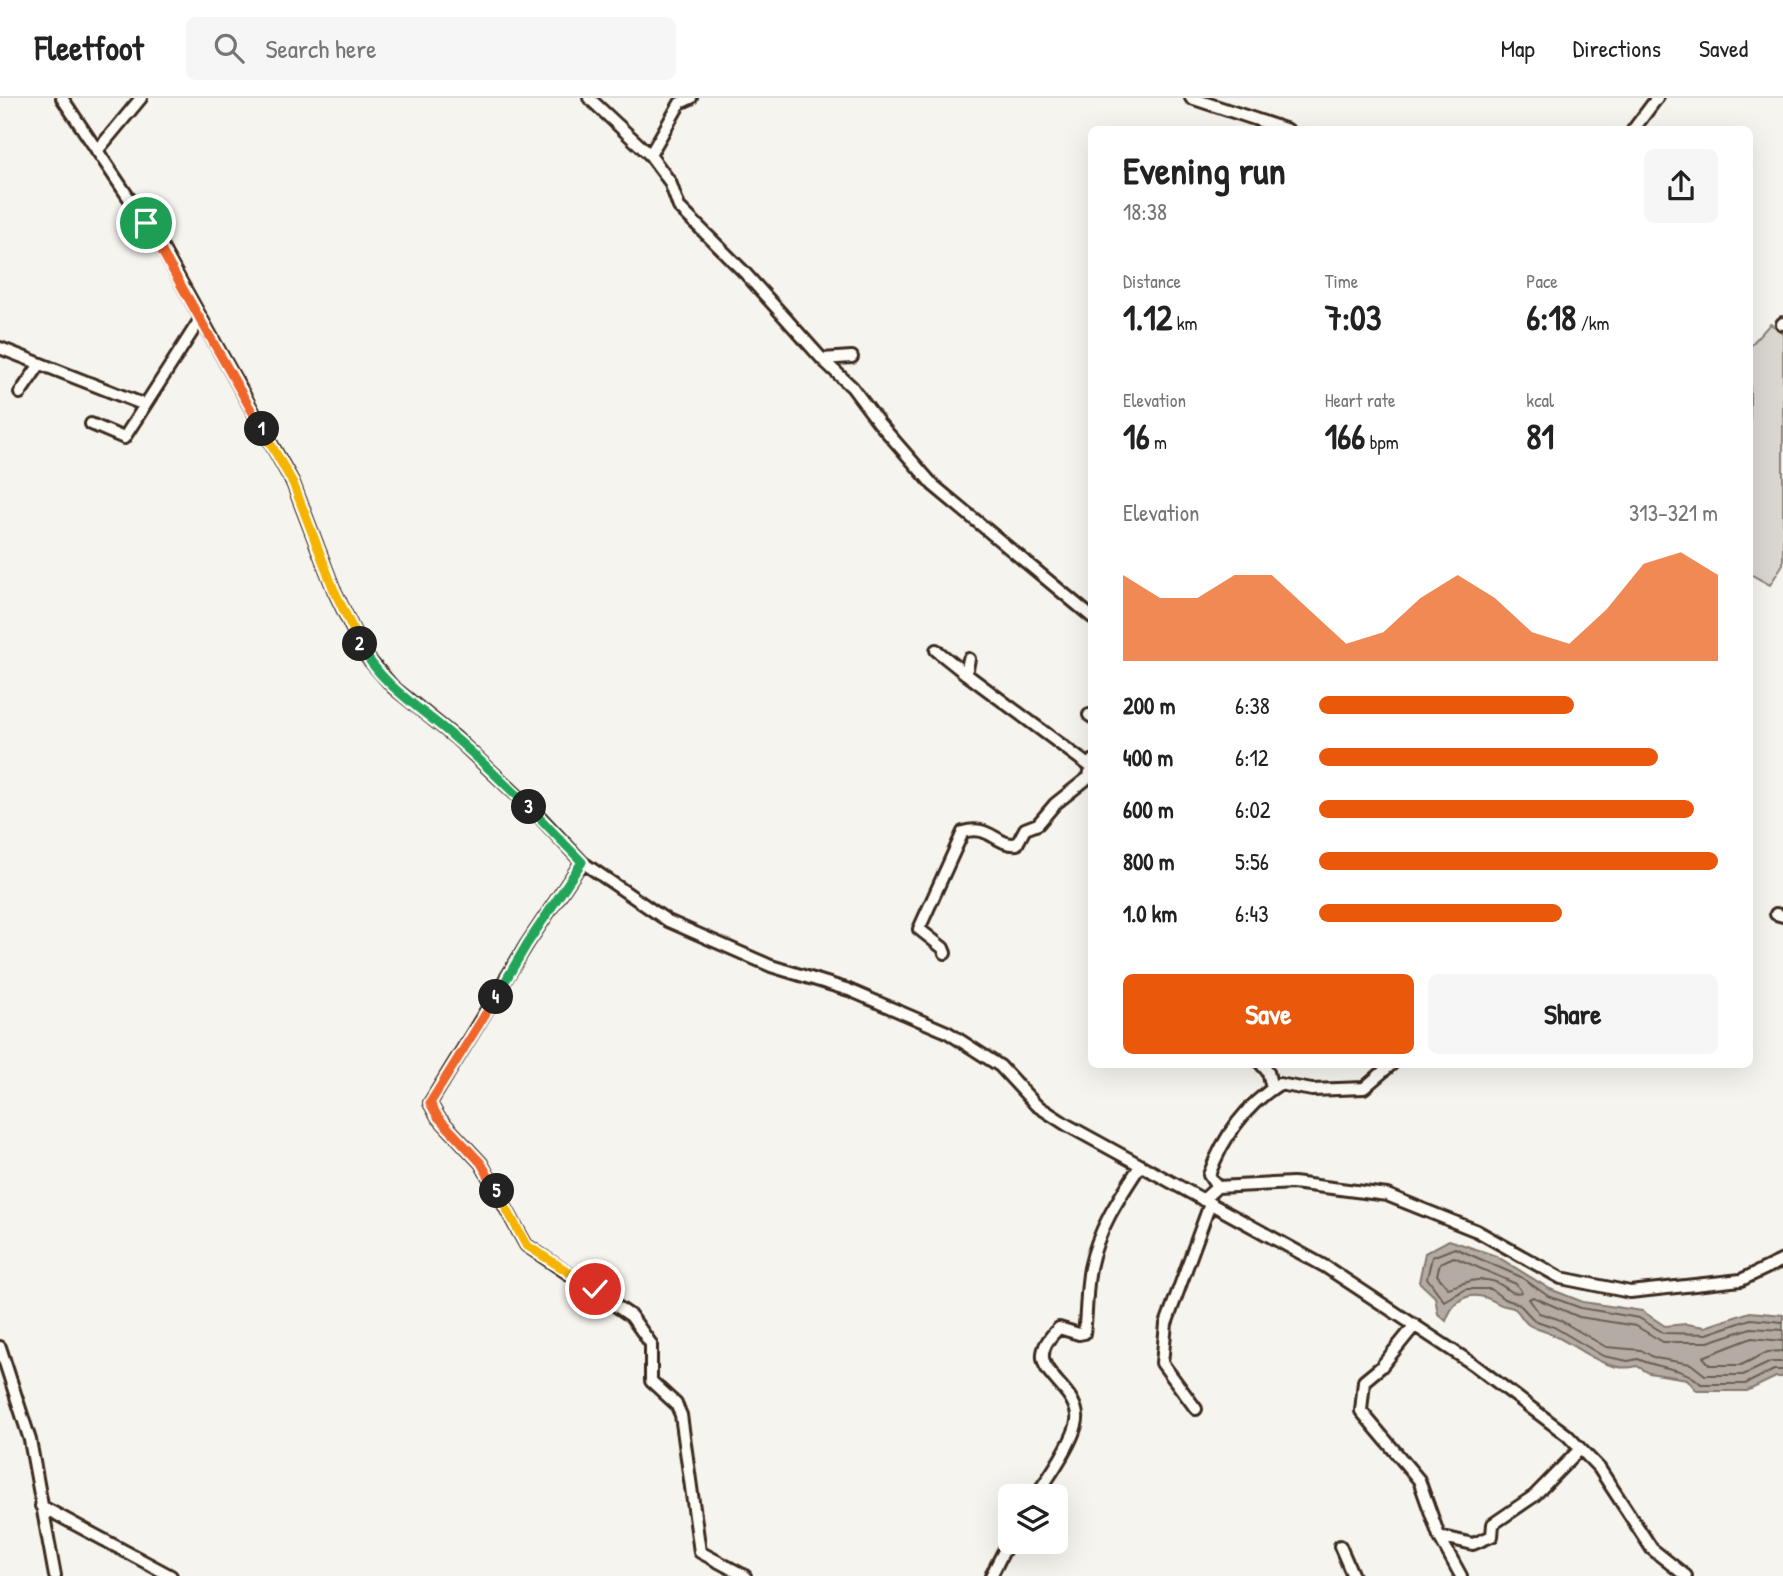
<!DOCTYPE html>
<meta charset="utf-8">
<style>
body{margin:0;font-family:"Patrick Hand",sans-serif;background:#f6f6f6;color:#222;height:100vh;display:flex;flex-direction:column;font-size:26px;white-space:nowrap}
*{box-sizing:border-box;margin:0}
p{font-size:23px;color:#767676}
.icon{flex:none;width:38px;height:38px;fill:none;stroke:currentColor;stroke-width:2;stroke-linecap:round;stroke-linejoin:round}
.map{position:relative;flex:1;overflow:hidden}
.panel{position:absolute;left:1088px;top:28px;width:665px;height:942px;display:flex;flex-direction:column;background:#fff;border-radius:10px;box-shadow:0 7px 28px #0002}
.panel>*{flex:none}
.tools{position:absolute;left:998px;top:1386px;display:grid;gap:14px}
.tools a{display:grid;place-items:center;width:70px;height:70px;border-radius:10px;background:#fff;box-shadow:0 7px 28px #0002;font-size:35px}
.pin{position:absolute;display:grid;place-items:center;width:60px;height:60px;color:#fff;margin:-30px;border:4px solid #fff;border-radius:50%;box-shadow:0 2px 7px #0007}
.km{position:absolute;width:35px;height:35px;margin:-18px;border-radius:50%;background:#222;color:#fff;font-size:19px;line-height:35px;text-align:center}
.round{display:grid;place-items:center;flex:none;width:74px;height:74px;border-radius:10px;background:#f6f6f6}
.head{display:flex;align-items:center;justify-content:space-between;height:119px;padding:0 35px}
h1{font-size:38px;font-weight:700;line-height:52px}
.metrics{display:grid;grid-template-columns:repeat(3,1fr);gap:10px;height:119px;padding:7px 35px}
.metrics div{display:grid;align-content:center}
.metrics b{font-size:35px;font-weight:700}
.metrics small{font-size:19px;font-weight:400}
.metrics p{font-size:19px}
.chart{height:196px;padding:14px 35px}
.chart p{display:flex;justify-content:space-between}
.chart svg{width:100%;height:126px;margin-top:7px;fill:#ea580c;opacity:.7}
.action{display:flex;gap:14px;margin-top:auto;padding:14px 35px}
.action a{flex:1;height:80px;border-radius:10px;background:#ea580c;color:#fff;font-size:28px;font-weight:700;line-height:80px;text-align:center}
.action a+a{background:#f6f6f6;color:#222}
ul{padding:0 35px;list-style:none;font-size:23px}
li{display:grid;grid-template-columns:112px 84px 1fr;align-items:center;height:52px}
li i{height:18px;border-radius:9px;background:#ea580c}
header{display:flex;align-items:center;gap:42px;box-sizing:border-box;height:98px;padding:0 35px;background:#fff;border-bottom:2px solid #e0e0e0}
header strong{font-size:33px}
nav{display:flex;gap:38px;margin-inline-start:auto;font-size:24px}
.search{width:490px;height:63px;background:#f6f6f6;display:flex;align-items:center;gap:18px;box-sizing:border-box;padding:0 24px;border-radius:10px;color:#767676;font-size:26px}
.map>svg:first-child{display:block}
.green{fill:#dad6d0;stroke:#8a8077;stroke-width:2}
.water{fill:#b4aca4;stroke:#84786e;stroke-width:2}
.lines{fill:none;stroke-linecap:round;stroke-linejoin:round}
.shore{stroke:#6b5e54;stroke-width:2}
.minor-casing{stroke:#3b2a1e;stroke-width:16}
.minor{stroke:#fdfcf7;stroke-width:10}
.split-1-casing{stroke:#fff;stroke-width:14}
.split-2-casing{stroke:#fff;stroke-width:14}
.split-3-casing{stroke:#fff;stroke-width:14}
.split-4-casing{stroke:#fff;stroke-width:14}
.split-5-casing{stroke:#fff;stroke-width:14}
.split-6-casing{stroke:#fff;stroke-width:14}
.split-1{stroke:#f0652b;stroke-width:9}
.split-2{stroke:#f5b400;stroke-width:9}
.split-3{stroke:#22a559;stroke-width:9}
.split-4{stroke:#22a559;stroke-width:9}
.split-5{stroke:#f0652b;stroke-width:9}
.split-6{stroke:#f5b400;stroke-width:9}
</style>
<header>
<strong>Fleetfoot</strong>
<div class="search"><svg class="icon" aria-label="search" viewBox="0 0 24 24"><circle cx="10" cy="10" r="6"/><path d="M15 15l6 6"/></svg>Search here</div>
<nav><a>Map</a><a>Directions</a><a>Saved</a></nav>
</header>
<div class="map">
<svg width="1783" height="1478" viewBox="0 0 1783 1478">
<rect width="100%" height="100%" fill="#f5f4ee"/>
<filter id="ink" filterUnits="userSpaceOnUse"><feTurbulence type="fractalNoise" baseFrequency=".0143" numOctaves="2"/><feDisplacementMap in="SourceGraphic" scale="14" xChannelSelector="R" yChannelSelector="G"/><feConvolveMatrix kernelMatrix="1 2 1 2 8 2 1 2 1" color-interpolation-filters="sRGB"/></filter>
<g filter="url(#ink)">
<!-- green -->
<path class="green" d="M1770 226 1783 233V466L1770 487 1750 476V248Z"/>
<!-- water -->
<path class="water" d="M1449 1142 1496 1158 1550 1191 1583 1204 1642 1213 1665 1228 1686 1226 1705 1229 1750 1214 1783 1217V1279H1776L1747 1293H1697L1687 1281 1649 1275 1637 1268C1606 1277 1576 1246 1549 1235 1542 1232 1535 1231 1529 1227 1523 1223 1520 1215 1515 1211 1511 1208 1504 1209 1499 1206 1476 1192 1456 1195 1446 1223L1438 1216 1435 1199 1419 1184 1425 1155Z"/>
<g class="lines">
<!-- shore -->
<path class="shore" d="M1454 1159 1516 1186 1522 1194C1509 1198 1504 1185 1492 1183 1475 1179 1462 1186 1448 1190L1437 1177 1440 1165Z
M1783 1224 1751 1221 1707 1236 1664 1235 1639 1220 1581 1210 1548 1198 1521 1179 1455 1150 1432 1159 1427 1180 1444 1203 1466 1191H1491L1504 1201 1519 1206 1534 1222 1554 1229 1603 1258 1628 1263 1638 1261C1662 1272 1683 1268 1701 1286H1745L1774 1272H1783
M1783 1232 1751 1230 1708 1244H1663L1636 1228 1579 1219 1533 1199 1529 1201 1539 1215 1558 1221 1606 1249 1641 1252 1655 1260 1691 1266 1705 1277H1743L1771 1264H1783
M1783 1243 1752 1240 1703 1259 1710 1267H1741L1768 1254 1783 1253"/>
<defs>
<path id="minor" d="M62 0 161 148 293 385 334 492 365 557 393 589 456 640 539 718 582 764 668 823 771 868 849 892 947 934 1000 968 1036 1007 1067 1027 1326 1169 1473 1266 1567 1337 1599 1370 1652 1451 1686 1478
M589 0 650 57 670 84 679 109 745 175 822 261 852 289 879 325 933 387 1092 519
M1191 0 1288 32
M1633 32 1657 0
M97 53 141 0
M650 57 680 5 691 0
M1782 226 1783 225
M0 250 145 307
M822 261 852 259
M20 295 40 266
M91 326 124 340 201 220
M936 552 966 576
M969 561 966 576 1091 669
M1089 617 1092 619
M582 764 527 846 430 1005 438 1019 481 1065 526 1147 631 1218 651 1246V1283L676 1306 681 1317 700 1454 745 1478
M1776 816 1783 818
M945 855 943 850 919 831 963 734C990 726 996 748 1017 746L1025 731 1038 726 1055 706 1089 679 1092 663
M1261 966 1268 974 1272 990
M1217 1089 1209 1077C1223 1039 1245 1008 1279 986L1312 992 1364 990 1392 966
M1203 1102 1217 1089 1293 1085 1387 1097 1477 1133 1561 1180 1630 1194 1741 1182 1783 1162
M1415 1227 1381 1269 1364 1283 1361 1313 1419 1382 1439 1438
M0 1249 30 1342 55 1478
M1196 1311 1162 1265 1166 1226 1210 1106
M1035 1398C1046 1384 1080 1335 1077 1317 1072 1281 1016 1270 1059 1230L1079 1236 1084 1235C1087 1214 1086 1191 1090 1170 1098 1131 1119 1100 1140 1068
M41 1408 171 1478
M1340 1448 1353 1478
M991 1478 1010 1441
M1461 1478 1439 1438 1473 1446 1492 1438 1493 1426 1534 1398 1579 1352"/>
</defs>
<!-- minor casing -->
<use href="#minor" class="minor-casing"/>
<!-- minor -->
<use href="#minor" class="minor"/>
</g>
</g>
<g class="lines" filter="url(#ink)">
<defs>
<path id="split-1" d="M146 125 262 331"/>
<path id="split-2" d="M262 331 293 385 334 492 360 546"/>
<path id="split-3" d="M360 546C379 586 422 611 454 639 480 661 504 686 529 709"/>
<path id="split-4" d="M496 899 527 846 582 764 529 709"/>
<path id="split-5" d="M496 899 430 1005 438 1019 481 1065 497 1093"/>
<path id="split-6" d="M497 1093 526 1147 595 1191"/>
</defs>
<!-- split-1 casing -->
<use href="#split-1" class="split-1-casing"/>
<!-- split-2 casing -->
<use href="#split-2" class="split-2-casing"/>
<!-- split-3 casing -->
<use href="#split-3" class="split-3-casing"/>
<!-- split-4 casing -->
<use href="#split-4" class="split-4-casing"/>
<!-- split-5 casing -->
<use href="#split-5" class="split-5-casing"/>
<!-- split-6 casing -->
<use href="#split-6" class="split-6-casing"/>
<!-- split-1 -->
<use href="#split-1" class="split-1"/>
<!-- split-2 -->
<use href="#split-2" class="split-2"/>
<!-- split-3 -->
<use href="#split-3" class="split-3"/>
<!-- split-4 -->
<use href="#split-4" class="split-4"/>
<!-- split-5 -->
<use href="#split-5" class="split-5"/>
<!-- split-6 -->
<use href="#split-6" class="split-6"/>
</g>
</svg>
<div class="tools">
<a><svg class="icon" aria-label="layers" viewBox="0 0 24 24"><path d="M12 4l9 5-9 5-9-5zM3 14l9 5 9-5"/></svg></a>
</div>
<div class="pin" style="left:146px;top:125px;background:#1e9e55"><svg class="icon" aria-label="arrive" viewBox="0 0 24 24"><path d="M6 21V4h12l-3 4 3 4H6"/></svg></div>
<div class="pin" style="left:595px;top:1191px;background:#d93025"><svg class="icon" aria-label="check" viewBox="0 0 24 24"><path d="M5 12l5 5 9-10"/></svg></div>
<b class="km" style="left:262px;top:331px">1</b>
<b class="km" style="left:360px;top:546px">2</b>
<b class="km" style="left:529px;top:709px">3</b>
<b class="km" style="left:496px;top:899px">4</b>
<b class="km" style="left:497px;top:1093px">5</b>
<section class="panel">
<div class="head"><div><h1>Evening run</h1><p>18:38</p></div><a class="round"><svg class="icon" aria-label="share" viewBox="0 0 24 24"><path d="M12 15V3M7 8l5-5 5 5M5 13v7h14v-7"/></svg></a></div>
<div class="metrics">
<div><p>Distance</p><b>1.12<small> km</small></b></div>
<div><p>Time</p><b>7:03</b></div>
<div><p>Pace</p><b>6:18<small> /km</small></b></div>
</div>
<div class="metrics">
<div><p>Elevation</p><b>16<small> m</small></b></div>
<div><p>Heart rate</p><b>166<small> bpm</small></b></div>
<div><p>kcal</p><b>81</b></div>
</div>
<div class="chart"><p><span>Elevation</span>313–321 m</p>
<svg viewBox="0 0 160 44" preserveAspectRatio="none"><path d="M0 44V14L10 22L20 22L30 14L40 14L50 26L60 38L70 34L80 22L90 14L100 22L110 34L120 38L130 26L140 10L150 6L160 14V44z"/></svg>
</div>
<ul>
<li><b>200 m</b>6:38<i style="width:64%"></i></li>
<li><b>400 m</b>6:12<i style="width:85%"></i></li>
<li><b>600 m</b>6:02<i style="width:94%"></i></li>
<li><b>800 m</b>5:56<i style="width:100%"></i></li>
<li><b>1.0 km</b>6:43<i style="width:61%"></i></li>
</ul>
<div class="action"><a>Save</a><a>Share</a></div>
</section>
</div>
